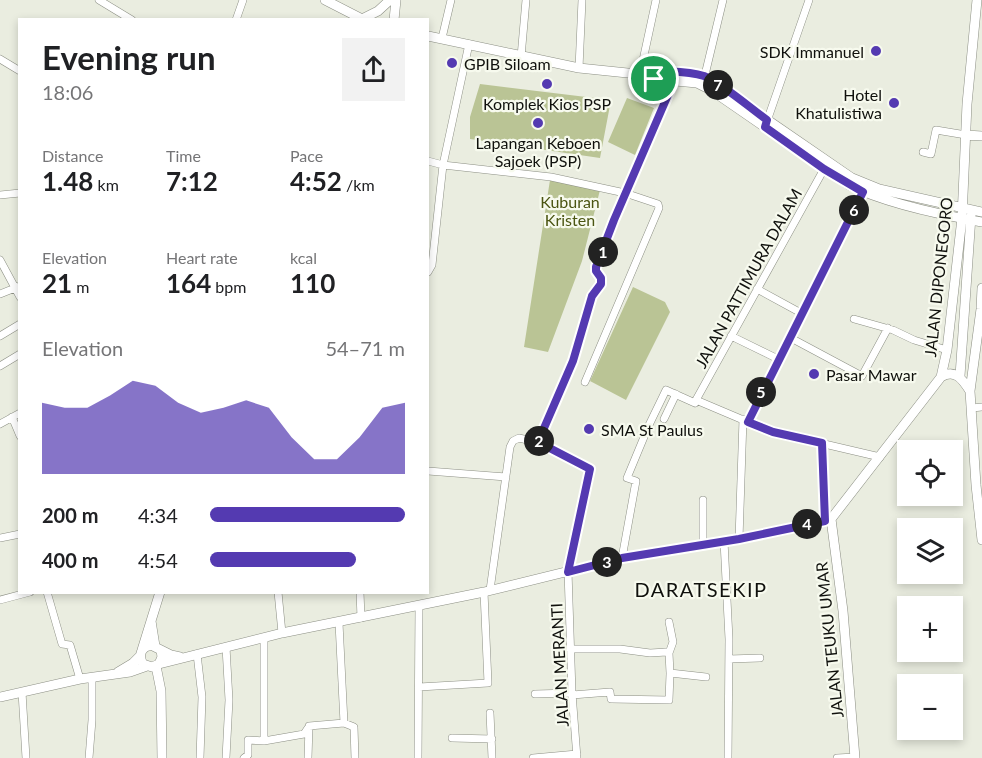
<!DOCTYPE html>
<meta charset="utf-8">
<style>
body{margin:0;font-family:Lato,sans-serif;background:#f2f2f2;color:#202124;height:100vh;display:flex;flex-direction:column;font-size:22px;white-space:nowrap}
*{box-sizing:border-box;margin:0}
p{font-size:20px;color:#757577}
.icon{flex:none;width:33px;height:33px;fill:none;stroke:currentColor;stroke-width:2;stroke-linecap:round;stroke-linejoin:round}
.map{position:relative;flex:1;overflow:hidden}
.drawer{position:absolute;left:18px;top:18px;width:411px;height:576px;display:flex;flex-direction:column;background:#fff;border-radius:0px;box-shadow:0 3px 9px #0003}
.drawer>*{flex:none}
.controls{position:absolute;left:897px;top:440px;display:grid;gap:12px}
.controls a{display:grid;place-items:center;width:66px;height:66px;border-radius:0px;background:#fff;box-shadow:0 3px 9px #0003;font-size:30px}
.pin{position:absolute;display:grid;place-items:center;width:51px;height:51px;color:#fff;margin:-26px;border:3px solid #fff;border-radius:50%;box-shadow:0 2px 6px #0007}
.km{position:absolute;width:30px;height:30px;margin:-15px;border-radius:50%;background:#222;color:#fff;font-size:16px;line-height:30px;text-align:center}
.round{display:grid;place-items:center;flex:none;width:63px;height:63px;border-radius:0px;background:#f2f2f2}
.head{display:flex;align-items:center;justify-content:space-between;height:102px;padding:0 24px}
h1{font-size:33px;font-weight:700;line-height:45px}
.metrics{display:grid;grid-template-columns:repeat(3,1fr);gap:9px;height:102px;padding:6px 24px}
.metrics div{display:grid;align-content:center}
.metrics b{font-size:26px;font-weight:700}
.metrics small{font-size:16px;font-weight:400}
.metrics p{font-size:16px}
.chart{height:168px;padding:12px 24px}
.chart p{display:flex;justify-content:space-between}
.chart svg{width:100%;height:108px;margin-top:6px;fill:#543ab1;opacity:.7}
ul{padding:0 24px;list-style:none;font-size:20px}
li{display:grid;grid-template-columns:96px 72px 1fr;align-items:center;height:45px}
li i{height:15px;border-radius:8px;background:#543ab1}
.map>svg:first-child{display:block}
.green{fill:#bac495}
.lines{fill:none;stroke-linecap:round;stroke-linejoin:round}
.street-casing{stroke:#8c8f84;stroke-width:8}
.secondary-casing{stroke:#8c8f84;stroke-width:10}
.street{stroke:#fff;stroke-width:7}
.secondary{stroke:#fff;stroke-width:9}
.route-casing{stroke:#fff;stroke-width:12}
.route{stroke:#543ab1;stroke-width:8}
.poi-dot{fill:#543ab1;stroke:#f7faee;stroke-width:2}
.labels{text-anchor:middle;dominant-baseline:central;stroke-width:4.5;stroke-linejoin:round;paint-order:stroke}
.poi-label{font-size:16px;fill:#10110d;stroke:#f7faee;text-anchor:start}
.park-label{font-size:16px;fill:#4b5512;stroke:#f7faee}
.street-label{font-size:16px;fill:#10110d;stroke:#f7faee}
.quarter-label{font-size:20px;letter-spacing:1.5px;fill:#10110d;stroke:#f7faee}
</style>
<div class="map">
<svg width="982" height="758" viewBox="0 0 982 758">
<rect width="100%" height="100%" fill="#eaede0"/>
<!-- green -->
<path class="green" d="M480 84 611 100 600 158 470 139V117Z
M627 98 654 108 635 155 608 142Z
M550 180 600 190 582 261 548 352 524 347Z
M633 287 665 302 670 312 626 400 590 381Z"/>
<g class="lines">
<defs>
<path id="street" d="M99 0 132 20
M236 20 243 0
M442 38 451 0
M521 57 526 0
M0 59 20 71
M579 68 582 0
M640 74 656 0
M704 79 723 0
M766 124 809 0
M923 152 931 154 936 130 966 135
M428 161 443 165 551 177 625 193 673 81
M863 192 748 422 773 432 880 457
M0 195 20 193
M0 260 20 297
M428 272 432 265 443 165 469 44
M757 289 801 313
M0 294 20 286
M854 319 893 330 914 340 947 350
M0 336 20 324
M731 336 778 359
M789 337 862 376 888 328
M0 366 20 354
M972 408 982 407
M12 417 20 436
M664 419 676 394
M748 422 696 400 824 169
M0 424 20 413
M538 442 590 469 568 571 572 693 577 758
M822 443 824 521
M428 471 506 477
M0 538 20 534
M739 539 743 419
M724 541 729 639 728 758
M703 545V500
M622 558 636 481 627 478 649 425 666 390 695 403
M490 590 510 447 513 441 519 438 536 442 540 438 573 361 592 296 601 283V278L596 271V267L625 193 658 204 659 208 585 382
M47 592 62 644 70 645 80 679
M278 592 282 633
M360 592 361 618
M0 600 30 592
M264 638V741
M570 649H620L650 653 667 652 669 653 670 673 706 677
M669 653 673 642 669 622
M197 654 202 697 200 758
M729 659 760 658
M419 687 488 683 484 592
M22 692 26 758
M535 694 572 693
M572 695 610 692 611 699 669 700 670 674
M490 713 492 758
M344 723 354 727 355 758
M452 738 492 739
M89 758 92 720V677
M226 758 229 700 226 647
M244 758 248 755V740L264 741 304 734 308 728
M308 758 309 726 344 723 339 623
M418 758 419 606
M533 758 577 754
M837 758 855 757"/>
<path id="secondary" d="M325 0 364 20
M362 19 378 11 390 0
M394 20 396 0
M428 36 579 68 647 75 654 79 697 83 711 90 849 185C885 203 942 215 982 222
M647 75C664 68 687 72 705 77L852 178 879 189 982 212
M966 135 982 136
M982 288 981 309 970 391 976 485 982 540
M960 376 971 216
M941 377C955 368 963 380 970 391
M831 519 941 377 947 350 962 218 967 104 977 0
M831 519 843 611 855 758
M151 621 155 646
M142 650 160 592
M161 650 162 657 159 664 152 667 143 664C138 655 141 647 151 645L171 655 180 657
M159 664 282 633 484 592 622 558 739 539 831 519
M156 666 161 691 162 758
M118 672 133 663 140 656
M0 697 80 679 130 672 147 666"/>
</defs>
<!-- street casing -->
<use href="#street" class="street-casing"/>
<!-- secondary casing -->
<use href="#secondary" class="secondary-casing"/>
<!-- street -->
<use href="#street" class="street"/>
<!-- secondary -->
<use href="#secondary" class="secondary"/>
</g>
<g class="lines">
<defs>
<path id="route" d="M657 71C672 72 689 71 704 76 723 84 750 108 767 120L765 127 824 169 863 192 748 422 773 432 822 443 825 521 739 539 622 558 568 572 590 469 538 442 573 361 592 296 601 284V278L596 271V267L614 220 674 81 654 79 647 75Z"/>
</defs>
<!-- route casing -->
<use href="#route" class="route-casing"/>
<!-- route -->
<use href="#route" class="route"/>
</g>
<!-- markers -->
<g class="poi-dot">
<circle cx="876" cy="51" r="6"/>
<circle cx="452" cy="63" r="6"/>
<circle cx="547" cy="84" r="6"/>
<circle cx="894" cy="103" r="6"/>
<circle cx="538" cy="123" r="6"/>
<circle cx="814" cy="374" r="6"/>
<circle cx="589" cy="429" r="6"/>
</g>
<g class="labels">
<!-- poi labels -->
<g class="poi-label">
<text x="864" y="51" text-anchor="end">SDK Immanuel</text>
<text x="464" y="63">GPIB Siloam</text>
<text x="882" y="94" text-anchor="end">Hotel<tspan x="882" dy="18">Khatulistiwa</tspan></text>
<text x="547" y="103" text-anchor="middle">Komplek Kios PSP</text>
<text x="538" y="142" text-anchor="middle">Lapangan Keboen<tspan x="538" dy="18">Sajoek (PSP)</tspan></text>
<text x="826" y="374">Pasar Mawar</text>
<text x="601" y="429">SMA St Paulus</text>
</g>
<!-- park labels -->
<g class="park-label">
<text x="570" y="201">Kuburan<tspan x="570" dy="18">Kristen</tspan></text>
</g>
<!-- street labels -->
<g class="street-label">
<text transform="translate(938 277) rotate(-84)">JALAN DIPONEGORO</text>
<text transform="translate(748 278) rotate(-61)">JALAN PATTIMURA DALAM</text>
<text transform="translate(829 640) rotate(-96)">JALAN TEUKU UMAR</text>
<text transform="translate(559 665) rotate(-93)">JALAN MERANTI</text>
</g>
<!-- quarter labels -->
<g class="quarter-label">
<text x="701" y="589">DARATSEKIP</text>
</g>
</g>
</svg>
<div class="controls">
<a><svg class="icon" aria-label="locate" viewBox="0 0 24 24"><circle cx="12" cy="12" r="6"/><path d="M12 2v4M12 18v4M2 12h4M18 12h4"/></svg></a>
<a><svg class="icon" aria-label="layers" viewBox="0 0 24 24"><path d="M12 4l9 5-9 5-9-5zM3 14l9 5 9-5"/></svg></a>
<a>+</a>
<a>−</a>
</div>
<div class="pin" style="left:654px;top:79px;background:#1e9e55"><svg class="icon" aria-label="arrive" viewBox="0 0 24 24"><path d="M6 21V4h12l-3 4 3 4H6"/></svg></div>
<b class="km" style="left:603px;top:252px">1</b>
<b class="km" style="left:539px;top:441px">2</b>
<b class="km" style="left:607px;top:562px">3</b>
<b class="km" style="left:807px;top:524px">4</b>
<b class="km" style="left:761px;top:392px">5</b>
<b class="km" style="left:854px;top:210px">6</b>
<b class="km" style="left:718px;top:85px">7</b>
<section class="drawer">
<div class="head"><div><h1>Evening run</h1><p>18:06</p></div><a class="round"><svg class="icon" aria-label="share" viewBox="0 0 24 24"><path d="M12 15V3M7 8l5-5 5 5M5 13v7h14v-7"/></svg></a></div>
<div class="metrics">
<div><p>Distance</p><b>1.48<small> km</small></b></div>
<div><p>Time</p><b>7:12</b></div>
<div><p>Pace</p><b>4:52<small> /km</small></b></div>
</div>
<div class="metrics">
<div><p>Elevation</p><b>21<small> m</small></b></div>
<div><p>Heart rate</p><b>164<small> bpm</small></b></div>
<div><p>kcal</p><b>110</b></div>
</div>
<div class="chart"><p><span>Elevation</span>54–71 m</p>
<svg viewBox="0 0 160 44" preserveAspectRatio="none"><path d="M0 44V15L10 17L20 17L30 12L40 6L50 8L60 15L70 19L80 17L90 14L100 17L110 29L120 38L130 38L140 29L150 17L160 15V44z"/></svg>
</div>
<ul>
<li><b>200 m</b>4:34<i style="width:100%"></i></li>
<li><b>400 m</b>4:54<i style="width:75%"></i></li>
</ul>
</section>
</div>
